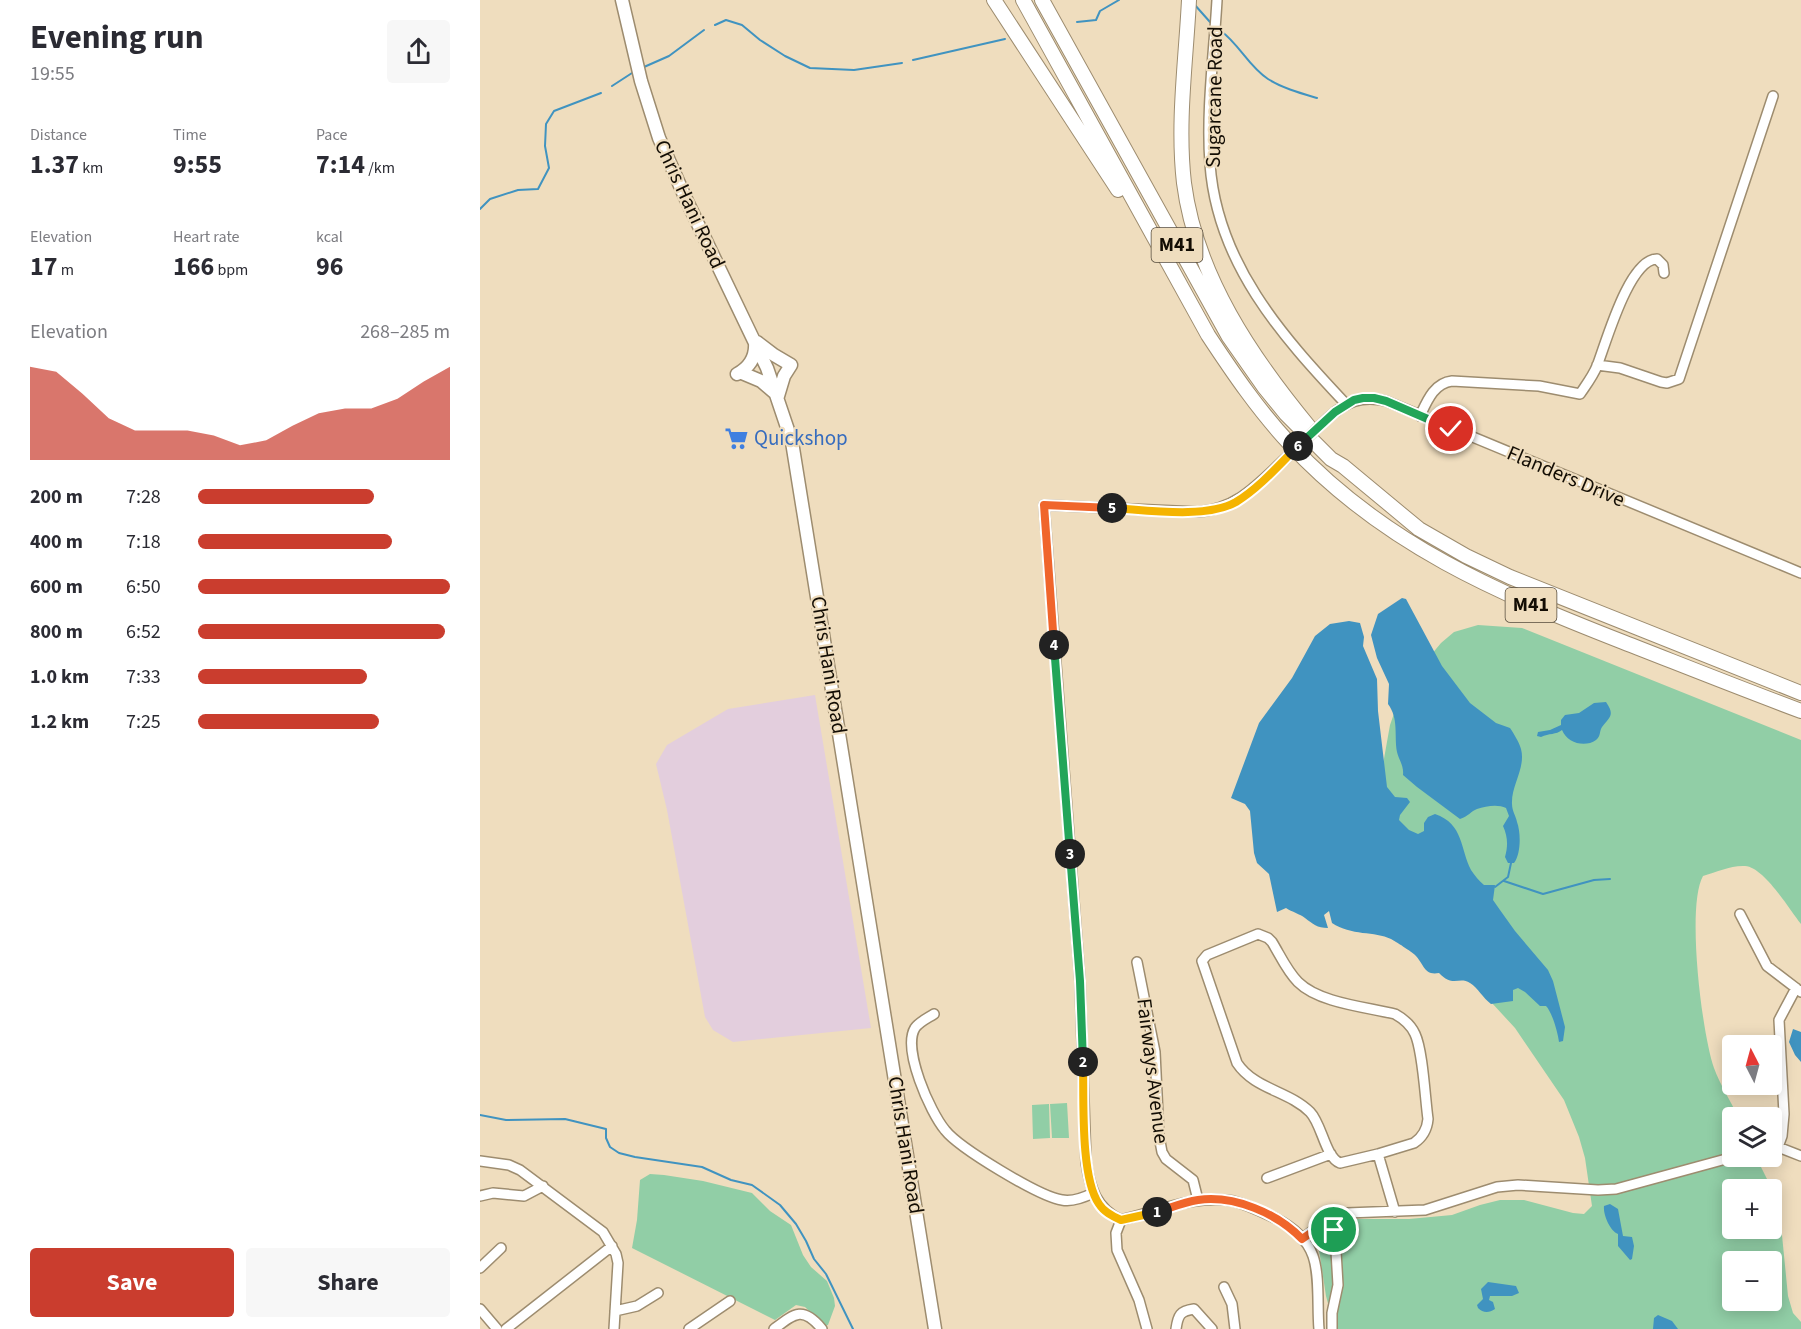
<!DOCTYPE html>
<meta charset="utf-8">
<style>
body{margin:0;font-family:"Source Sans 3",sans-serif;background:#f7f7f7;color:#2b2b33;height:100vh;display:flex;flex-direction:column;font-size:22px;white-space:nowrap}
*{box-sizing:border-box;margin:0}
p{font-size:20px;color:#7c7c81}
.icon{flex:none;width:33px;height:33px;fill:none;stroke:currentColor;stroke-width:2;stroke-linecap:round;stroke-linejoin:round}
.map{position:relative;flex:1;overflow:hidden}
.sheet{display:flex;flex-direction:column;background:#fff;width:480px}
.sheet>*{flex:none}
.needle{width:39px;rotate:354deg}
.fabs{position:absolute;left:1242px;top:1035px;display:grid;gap:12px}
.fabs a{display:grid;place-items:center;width:60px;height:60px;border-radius:6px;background:#fff;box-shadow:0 3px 15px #0003;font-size:30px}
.pin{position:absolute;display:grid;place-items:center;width:51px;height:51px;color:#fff;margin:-26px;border:3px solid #fff;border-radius:50%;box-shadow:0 2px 6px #0007}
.km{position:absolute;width:30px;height:30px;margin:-15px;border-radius:50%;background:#222;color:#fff;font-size:16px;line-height:30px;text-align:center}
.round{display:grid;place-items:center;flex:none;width:63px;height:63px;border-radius:6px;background:#f7f7f7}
.overview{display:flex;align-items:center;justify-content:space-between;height:102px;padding:0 30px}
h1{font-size:33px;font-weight:700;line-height:45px}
.figures{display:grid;grid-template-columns:repeat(3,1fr);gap:9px;height:102px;padding:6px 30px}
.figures div{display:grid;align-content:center}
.figures b{font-size:26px;font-weight:700}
.figures small{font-size:16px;font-weight:400}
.figures p{font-size:16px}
.chart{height:168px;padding:12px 30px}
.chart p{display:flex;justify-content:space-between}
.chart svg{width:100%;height:108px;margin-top:6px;fill:#ca3d2e;opacity:.7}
.action{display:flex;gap:12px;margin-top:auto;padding:12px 30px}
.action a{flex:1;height:69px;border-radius:6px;background:#ca3d2e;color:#fff;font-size:24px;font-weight:700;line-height:69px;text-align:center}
.action a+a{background:#f7f7f7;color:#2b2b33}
ul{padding:0 30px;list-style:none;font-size:20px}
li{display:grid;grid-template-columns:96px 72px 1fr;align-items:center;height:45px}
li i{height:15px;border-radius:8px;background:#ca3d2e}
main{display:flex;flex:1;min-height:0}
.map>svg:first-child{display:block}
.industrial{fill:#e3cedd}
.green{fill:#91cea6;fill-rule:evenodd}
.water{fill:#4093c0}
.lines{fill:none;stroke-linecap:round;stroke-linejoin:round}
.stream{stroke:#4093c0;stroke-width:2}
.minor-casing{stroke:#9d8c6f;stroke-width:12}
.major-casing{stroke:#9d8c6f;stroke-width:15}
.highway-casing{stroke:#9d8c6f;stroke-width:16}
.minor{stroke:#fff;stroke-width:9}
.major{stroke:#fff;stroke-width:12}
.highway{stroke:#fff;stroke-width:14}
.minor-bridge-casing{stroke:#9d8c6f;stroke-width:12;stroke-linecap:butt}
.minor-bridge{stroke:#fff;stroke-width:9}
.split-1-casing{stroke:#fff;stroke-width:12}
.split-2-casing{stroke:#fff;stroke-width:12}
.split-3-casing{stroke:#fff;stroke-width:12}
.split-4-casing{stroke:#fff;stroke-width:12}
.split-5-casing{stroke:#fff;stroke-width:12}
.split-6-casing{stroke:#fff;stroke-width:12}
.split-7-casing{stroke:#fff;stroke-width:12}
.split-1{stroke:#f0652b;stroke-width:8}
.split-2{stroke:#f5b400;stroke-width:8}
.split-3{stroke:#22a559;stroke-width:8}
.split-4{stroke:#22a559;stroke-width:8}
.split-5{stroke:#f0652b;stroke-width:8}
.split-6{stroke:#f5b400;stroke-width:8}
.split-7{stroke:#22a559;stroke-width:8}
.labels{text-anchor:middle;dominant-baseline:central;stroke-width:4.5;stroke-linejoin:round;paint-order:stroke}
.shield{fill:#efddbe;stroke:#554b3c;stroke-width:1.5}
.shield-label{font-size:20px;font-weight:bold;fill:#130d04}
.street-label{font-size:21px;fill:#130d04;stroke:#efddbe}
.shop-label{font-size:21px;fill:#366cbe;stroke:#efddbe;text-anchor:start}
</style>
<main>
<section class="sheet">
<div class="overview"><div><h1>Evening run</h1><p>19:55</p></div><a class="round"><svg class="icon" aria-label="share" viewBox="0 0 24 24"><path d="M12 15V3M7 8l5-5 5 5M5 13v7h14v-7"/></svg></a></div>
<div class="figures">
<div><p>Distance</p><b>1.37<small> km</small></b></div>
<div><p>Time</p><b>9:55</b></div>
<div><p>Pace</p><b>7:14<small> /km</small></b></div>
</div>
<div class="figures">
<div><p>Elevation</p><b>17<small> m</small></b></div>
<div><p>Heart rate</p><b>166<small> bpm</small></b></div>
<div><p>kcal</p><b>96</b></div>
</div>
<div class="chart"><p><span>Elevation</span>268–285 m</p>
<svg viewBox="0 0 160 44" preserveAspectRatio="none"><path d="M0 44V6L10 8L20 17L30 27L40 32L50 32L60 32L70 34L80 38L90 36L100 30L110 25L120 23L130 23L140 19L150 12L160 6V44z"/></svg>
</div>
<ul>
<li><b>200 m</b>7:28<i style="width:70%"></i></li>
<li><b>400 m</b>7:18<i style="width:77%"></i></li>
<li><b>600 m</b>6:50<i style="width:100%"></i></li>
<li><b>800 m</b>6:52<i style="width:98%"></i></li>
<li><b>1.0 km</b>7:33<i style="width:67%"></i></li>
<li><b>1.2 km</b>7:25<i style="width:72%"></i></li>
</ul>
<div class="action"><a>Save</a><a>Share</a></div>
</section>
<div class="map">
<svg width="1321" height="1329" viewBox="0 0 1321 1329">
<rect width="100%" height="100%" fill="#efddbe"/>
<!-- industrial -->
<path class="industrial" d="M335 695 391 1028 253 1042 233 1030 225 1017 187 810 176 764 187 745 248 709Z"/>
<!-- green -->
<path class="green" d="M998 625 1042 628 1321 740V924C1309 909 1284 867 1265 866 1252 865 1236 872 1223 876 1206 906 1222 1034 1234 1068 1240 1085 1251 1101 1258 1117L1252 1118V1156L1276 1157 1291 1187 1302 1235 1308 1296 1313 1313 1321 1322V1329H855L846 1296 839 1250 841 1243 848 1235 869 1222 878 1219H929L972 1215 1000 1205 1020 1200H1044L1093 1213 1104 1214 1112 1206 1105 1158 1099 1137 1084 1100 1035 1028 964 951 897 798 910 725 917 705 936 673 961 643 974 632ZM1252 1190H1292V1228H1252ZM1252 1262H1292V1300H1252Z
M587 1103 589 1138H572L570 1104Z
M569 1104 570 1138 553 1139 552 1105Z
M170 1174 184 1175 223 1181 272 1193 290 1211 311 1225 323 1255 331 1267 347 1281 354 1298 355 1306 348 1325 345 1326 325 1307 316 1305 295 1320 152 1248 157 1220 160 1180Z"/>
<!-- water -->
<path class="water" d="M922 598 926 599 962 666 990 703 1016 723 1030 728C1034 734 1039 742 1041 749 1046 768 1031 785 1032 804 1032 811 1036 816 1037 822 1041 833 1041 854 1034 863H1028L1025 857C1028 846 1028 837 1023 826L1029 816 1026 808C1018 804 1006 806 997 809 991 811 989 816 980 819L937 787 923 775C924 766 919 760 917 752 914 735 919 719 908 704L909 684 897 658 891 635 898 614Z
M869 621 880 623 884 637 883 646 897 679 898 711 907 787 915 797 927 798 930 802 920 815 919 820 929 830 938 834 944 831V823L948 817 955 814C984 824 980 849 991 870 995 876 999 881 1004 885H1015L1013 900 1020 910 1035 931 1068 970 1073 981 1085 1027 1083 1041 1079 1042C1078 1033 1072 1012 1066 1006H1060L1045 992 1038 988 1033 990V1001L1011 1004C1003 998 998 988 990 983 979 976 973 988 959 973 944 976 944 964 935 955 932 952 915 941 911 939 895 931 871 936 852 923L849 911 844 915 848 928C837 928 833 924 825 918 820 914 812 912 806 908L797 912 789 874 777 863 774 853 770 811 765 804 751 798 779 723 812 678 835 636 850 624Z
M1126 702C1135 715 1130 717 1122 727 1119 732 1121 736 1116 740 1105 748 1087 743 1082 730 1076 735 1069 733 1061 737L1057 736 1058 732 1070 730 1081 725V720L1085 715 1099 713 1114 703Z
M1313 1029 1321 1032V1062L1315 1055 1309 1042Z
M1130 1204 1138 1209 1143 1236 1152 1237 1154 1246 1152 1259 1150 1260 1138 1246V1234C1130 1231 1123 1215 1124 1206Z
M1008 1282 1036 1286 1039 1293 1032 1296H1010L1009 1300 1013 1302 1015 1309C1009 1313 1003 1313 998 1308L997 1305 1003 1299 1001 1289Z
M1178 1315 1192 1321 1198 1329H1173L1174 1318Z"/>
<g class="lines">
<!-- stream -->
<path class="stream" d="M714 4 730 22
M597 22 616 20 620 11 639 0
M235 25 246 20 262 25 280 40 305 56 330 68 374 70 422 63
M741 31C759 44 769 67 788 79 802 88 820 93 837 98
M433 60 525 39
M164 67 189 56 224 30
M132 86 152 73
M0 209 10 199 38 190 58 189 69 168 65 146 66 124 74 111 121 93
M1024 881 1063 894 1114 880 1130 879
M1015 887 1028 877 1031 863
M0 1115 26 1120 85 1119 126 1129V1138L130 1147 139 1153 155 1157 222 1167 251 1180 272 1185 300 1205 316 1224 326 1241 334 1259 346 1274 373 1329"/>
<defs>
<path id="minor" d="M737 0C734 54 726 110 730 164 737 263 801 335 866 404
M1117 365 1140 368 1181 382 1187 383 1199 379 1293 96
M940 416C947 401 954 383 972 381L1059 386 1100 394C1106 385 1113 376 1117 366 1126 343 1149 259 1177 259L1183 265 1184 273
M848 418C865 402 882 395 906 401L1321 573
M1260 914 1287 966 1321 992
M778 934 788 938 792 942C800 955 807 971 818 982 839 1003 886 1007 915 1014 924 1019 931 1025 935 1034 943 1051 945 1098 948 1119 947 1130 943 1137 934 1143L898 1154 860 1163C845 1157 842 1124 830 1112 809 1091 774 1089 757 1063L722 961 727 955Z
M657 962 675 1052 679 1136 682 1152 686 1159 713 1180 718 1200
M454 1014C448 1018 439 1022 435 1028 422 1049 450 1112 465 1130 479 1148 560 1197 582 1200 593 1202 603 1198 613 1193
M1298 1147 1302 1136 1304 1114 1299 1020 1316 988
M1298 1147 1321 1156
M898 1154 915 1212
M0 1161 29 1165 40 1170 123 1232 136 1254 138 1263 134 1329
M787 1178 851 1154
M0 1196 13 1193 44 1196 63 1186
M641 1220C616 1208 610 1188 606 1162L600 981 564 505 718 512C758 508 777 485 805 459
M641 1220C676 1212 716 1194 753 1201 768 1205 782 1212 795 1218 811 1226 827 1239 833 1256 840 1276 837 1308 839 1329
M641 1220 636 1233 637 1250 659 1300 667 1329
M822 1239 844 1222 867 1213 945 1210 1017 1187 1038 1185 1118 1190 1136 1189 1257 1156
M0 1268 21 1248
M744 1287 752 1304 755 1329
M0 1309 17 1329
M135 1311 157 1306 178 1293
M26 1329 132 1246
M209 1329 250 1301
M294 1329C315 1313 323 1306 342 1329
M696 1329C698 1315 700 1311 714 1309L732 1329
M852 1329V1313L858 1285 854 1217"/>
<path id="major" d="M142 0 161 81 179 138 205 197 287 368 312 442 455 1329
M277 342 294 355 311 365 304 376 298 396
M262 373 281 381 295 393
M257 374C270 367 276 357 275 343"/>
<path id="highway" d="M514 0 638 190
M543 0 728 335C753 373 779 411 810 444 904 545 1018 593 1143 642 1202 665 1262 689 1321 711
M562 0 749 337 784 387 806 414 851 459 863 466 939 529 986 556 1030 577 1321 693
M709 0C706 60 697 123 704 183 716 276 772 358 830 428"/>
</defs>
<!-- minor casing -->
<use href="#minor" class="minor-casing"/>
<!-- major casing -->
<use href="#major" class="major-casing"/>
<!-- highway casing -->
<use href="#highway" class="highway-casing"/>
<!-- minor -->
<use href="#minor" class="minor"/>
<!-- major -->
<use href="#major" class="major"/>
<!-- highway -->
<use href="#highway" class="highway"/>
<defs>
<path id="minor-bridge" d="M805 459 848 418"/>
</defs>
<!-- minor-bridge casing -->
<use href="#minor-bridge" class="minor-bridge-casing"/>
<!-- minor-bridge -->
<use href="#minor-bridge" class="minor-bridge"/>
</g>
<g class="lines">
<defs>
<path id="split-1" d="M677 1212C690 1208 704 1202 718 1200 754 1195 797 1213 822 1239L854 1217V1230"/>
<path id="split-2" d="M603 1062C604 1097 600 1177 619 1204 624 1212 632 1216 641 1220L677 1212"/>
<path id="split-3" d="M590 854 600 981 603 1062"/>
<path id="split-4" d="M574 645 590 854"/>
<path id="split-5" d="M574 645 564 505 632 508"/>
<path id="split-6" d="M632 508C667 510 726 519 756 502 779 488 799 465 818 446"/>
<path id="split-7" d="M818 446 855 412 874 400 883 398H894L906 401 971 429"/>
</defs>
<!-- split-1 casing -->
<use href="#split-1" class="split-1-casing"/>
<!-- split-2 casing -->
<use href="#split-2" class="split-2-casing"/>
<!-- split-3 casing -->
<use href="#split-3" class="split-3-casing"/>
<!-- split-4 casing -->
<use href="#split-4" class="split-4-casing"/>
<!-- split-5 casing -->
<use href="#split-5" class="split-5-casing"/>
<!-- split-6 casing -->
<use href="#split-6" class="split-6-casing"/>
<!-- split-7 casing -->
<use href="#split-7" class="split-7-casing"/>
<!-- split-1 -->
<use href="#split-1" class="split-1"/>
<!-- split-2 -->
<use href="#split-2" class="split-2"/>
<!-- split-3 -->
<use href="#split-3" class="split-3"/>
<!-- split-4 -->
<use href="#split-4" class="split-4"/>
<!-- split-5 -->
<use href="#split-5" class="split-5"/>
<!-- split-6 -->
<use href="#split-6" class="split-6"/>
<!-- split-7 -->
<use href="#split-7" class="split-7"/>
</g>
<!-- icons -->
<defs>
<symbol id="supermarket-bare" viewBox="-9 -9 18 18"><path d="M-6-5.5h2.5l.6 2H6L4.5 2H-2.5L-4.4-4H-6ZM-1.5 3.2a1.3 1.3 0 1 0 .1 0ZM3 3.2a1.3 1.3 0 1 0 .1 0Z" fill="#3f7fe0" stroke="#efddbe" stroke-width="2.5" paint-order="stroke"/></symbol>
</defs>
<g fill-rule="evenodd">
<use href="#supermarket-bare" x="240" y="422" width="33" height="33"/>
</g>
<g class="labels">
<!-- shield labels -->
<g class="shield">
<rect x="671.5" y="228" width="51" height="34" rx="4.5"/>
<rect x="1025.5" y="588" width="51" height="34" rx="4.5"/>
</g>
<g class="shield-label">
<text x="697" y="245">M41</text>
<text x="1051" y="605">M41</text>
</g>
<!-- street labels -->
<g class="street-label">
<text transform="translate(734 97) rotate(-89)">Sugarcane Road</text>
<text transform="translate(210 204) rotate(65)">Chris Hani Road</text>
<text transform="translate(1086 476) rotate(23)">Flanders Drive</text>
<text transform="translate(349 665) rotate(81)">Chris Hani Road</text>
<text transform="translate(673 1071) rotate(83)">Fairways Avenue</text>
<text transform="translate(426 1145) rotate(81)">Chris Hani Road</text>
</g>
<!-- shop labels -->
<g class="shop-label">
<text x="274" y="438">Quickshop</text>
</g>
</g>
</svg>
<div class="fabs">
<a><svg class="needle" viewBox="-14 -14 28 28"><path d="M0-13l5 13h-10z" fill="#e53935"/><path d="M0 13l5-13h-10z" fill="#7c7c81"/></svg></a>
<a><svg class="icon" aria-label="layers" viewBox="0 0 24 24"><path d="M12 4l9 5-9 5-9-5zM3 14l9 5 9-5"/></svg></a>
<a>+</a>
<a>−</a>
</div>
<div class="pin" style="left:854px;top:1230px;background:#1e9e55"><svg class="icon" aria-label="arrive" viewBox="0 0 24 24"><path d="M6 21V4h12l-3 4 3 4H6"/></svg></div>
<div class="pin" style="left:971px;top:429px;background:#d93025"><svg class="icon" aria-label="check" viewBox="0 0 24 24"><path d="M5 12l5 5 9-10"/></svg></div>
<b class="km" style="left:677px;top:1212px">1</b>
<b class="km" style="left:603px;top:1062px">2</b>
<b class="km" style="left:590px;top:854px">3</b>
<b class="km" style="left:574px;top:645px">4</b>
<b class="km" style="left:632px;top:508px">5</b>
<b class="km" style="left:818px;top:446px">6</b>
</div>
</main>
